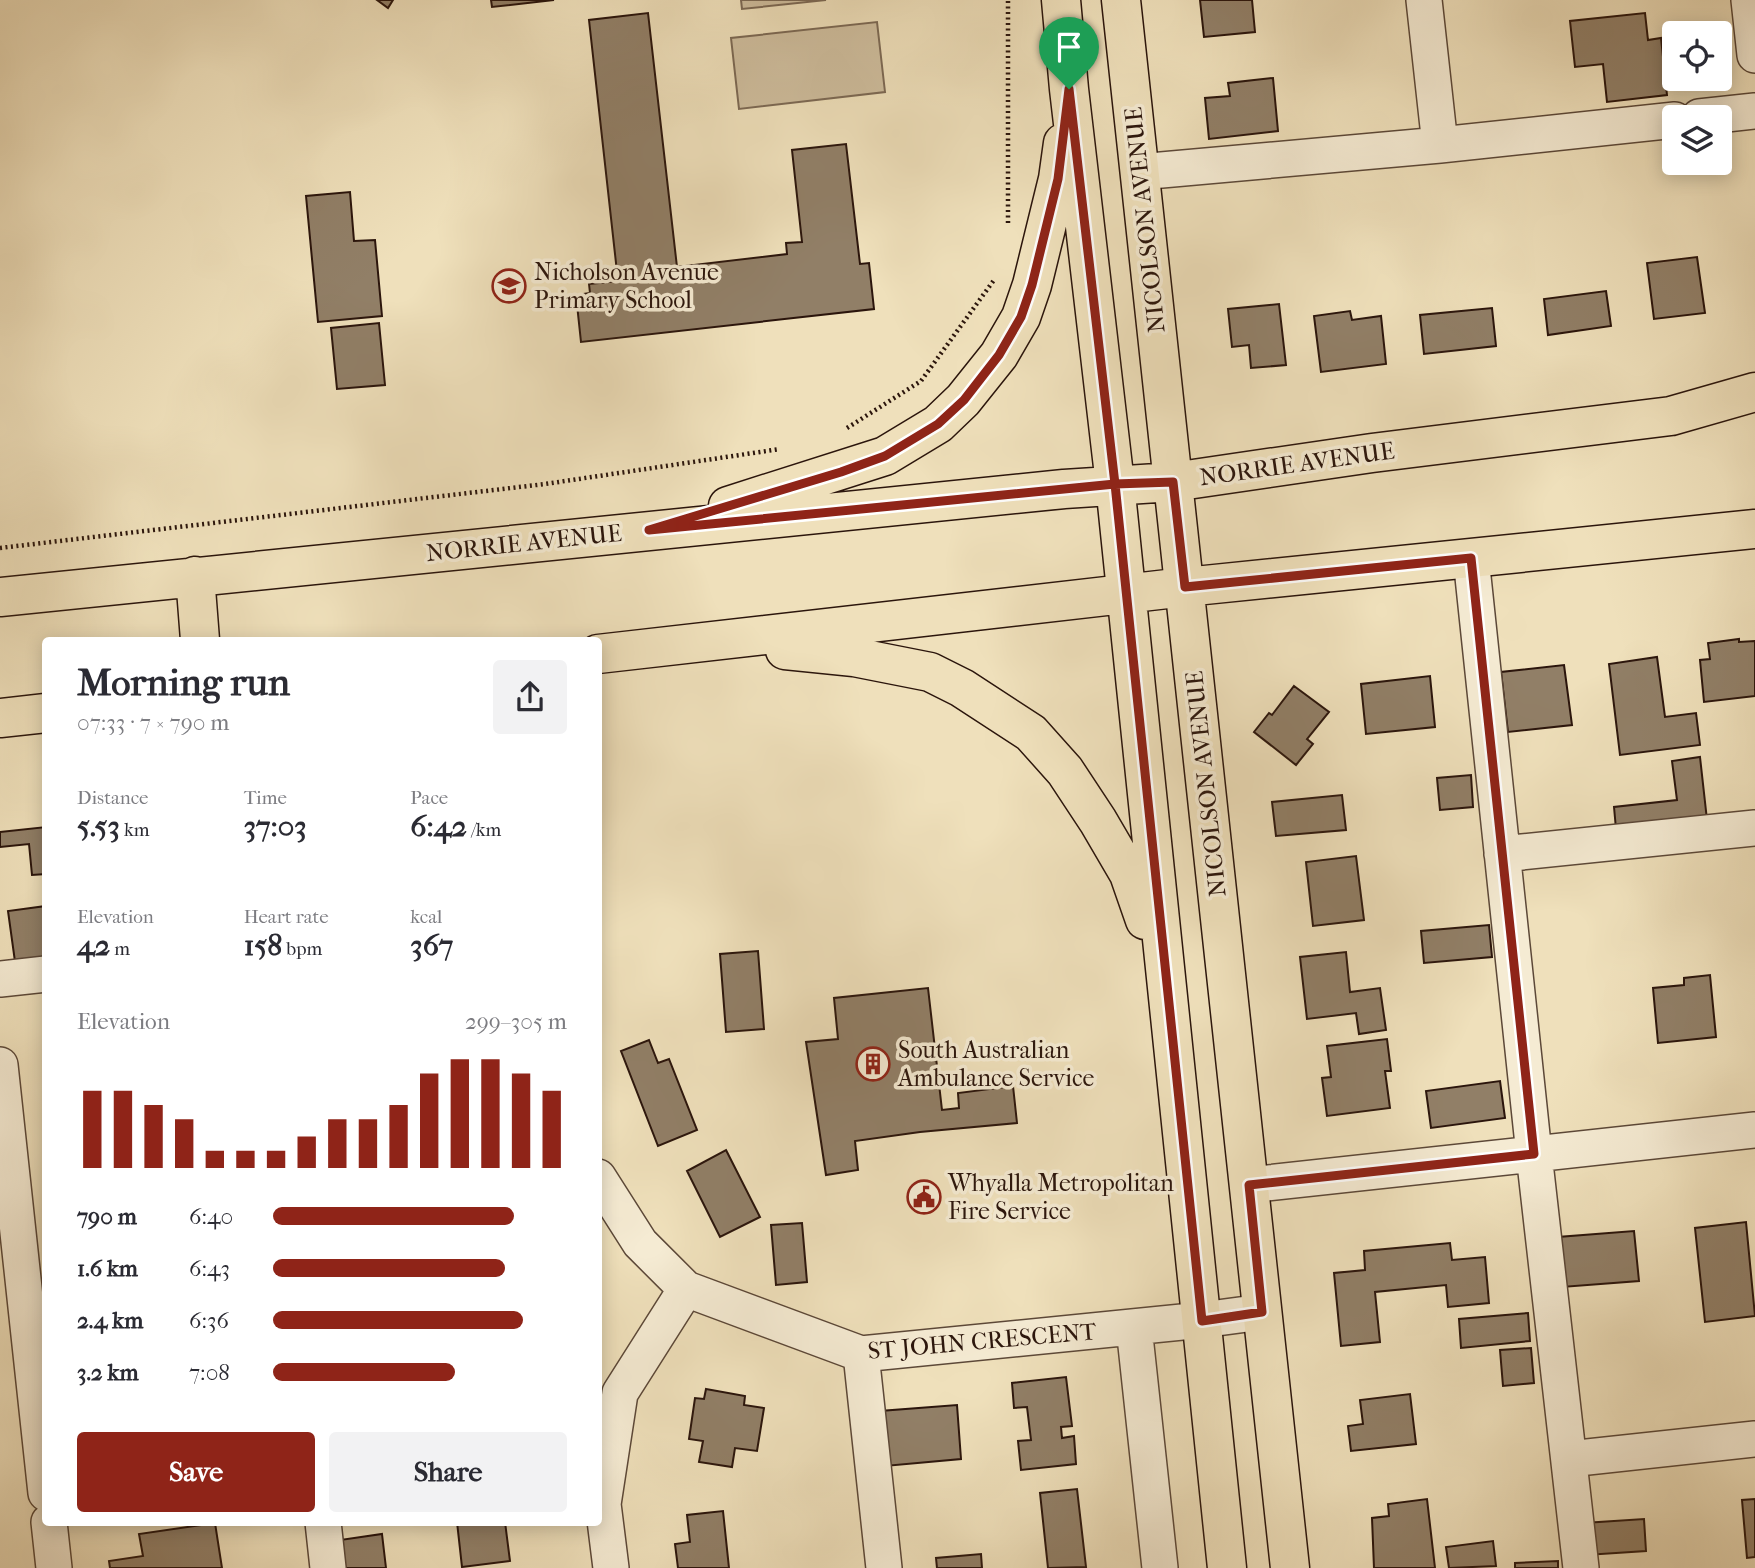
<!DOCTYPE html>
<meta charset="utf-8">
<style>
body{margin:0;font-family:"IM FELL French Canon",serif;background:#f2f2f3;color:#2b2b33;height:100vh;display:flex;flex-direction:column;font-size:26px;white-space:nowrap}
*{box-sizing:border-box;margin:0}
p{font-size:23px;color:#7c7c81}
.icon{flex:none;width:38px;height:38px;fill:none;stroke:currentColor;stroke-width:2;stroke-linecap:round;stroke-linejoin:round}
.map{position:relative;flex:1;overflow:hidden}
.side{position:absolute;left:42px;top:637px;width:560px;height:889px;display:flex;flex-direction:column;background:#fff;border-radius:7px;box-shadow:0 4px 18px #0003}
.side>*{flex:none}
.tools{position:absolute;left:1662px;top:21px;display:grid;gap:14px}
.tools a{display:grid;place-items:center;width:70px;height:70px;border-radius:7px;background:#fff;box-shadow:0 4px 18px #0003;font-size:35px}
.pin{position:absolute;display:grid;place-items:center;width:60px;height:60px;color:#fff;margin:-72px -30px;border-radius:50% 50% 50% 0;rotate:-45deg;box-shadow:0 0 7px #0007}
.pin .icon{rotate:45deg}
.round{display:grid;place-items:center;flex:none;width:74px;height:74px;border-radius:7px;background:#f2f2f3}
.overview{display:flex;align-items:center;justify-content:space-between;height:119px;padding:0 35px}
h1{font-size:38px;font-weight:700;line-height:52px}
.metrics{display:grid;grid-template-columns:repeat(3,1fr);gap:10px;height:119px;padding:7px 35px}
.metrics div{display:grid;align-content:center}
.metrics b{font-size:30px;font-weight:700}
.metrics small{font-size:19px;font-weight:400}
.metrics p{font-size:19px}
.chart{height:196px;padding:14px 35px}
.chart p{display:flex;justify-content:space-between}
.chart svg{width:100%;height:126px;margin-top:7px;stroke:#8f2418;stroke-width:6}
.button{display:flex;gap:14px;margin-top:auto;padding:14px 35px}
.button a{flex:1;height:80px;border-radius:7px;background:#8f2418;color:#fff;font-size:28px;font-weight:700;line-height:80px;text-align:center}
.button a+a{background:#f2f2f3;color:#2b2b33}
ul{padding:0 35px;list-style:none;font-size:23px}
li{display:grid;grid-template-columns:112px 84px 1fr;align-items:center;height:52px}
li i{height:18px;border-radius:9px;background:#8f2418}
.map>svg:first-child{display:block}
.green{fill:#cebd9d;stroke:#7c6954;stroke-width:2}
.building{fill:#917f67;stroke:#2b150c;stroke-width:2}
.lines{fill:none;stroke-linecap:round;stroke-linejoin:round}
.minor-casing{stroke:#5c4838;stroke-width:38}
.major-casing{stroke:#2b150c;stroke-width:41}
.path{stroke:#2b150c;stroke-width:4.5;stroke-dasharray:2 3.5;stroke-linecap:butt}
.minor{stroke:#f5ebd3;stroke-width:35}
.major{stroke:#efe0bb;stroke-width:38}
.route-casing{stroke:#fff;stroke-width:14}
.route{stroke:#8f2418;stroke-width:9}
.labels{text-anchor:middle;dominant-baseline:central;stroke-width:7;stroke-linejoin:round;paint-order:stroke}
.street-label{font-size:24px;fill:#2b150c;stroke:#f5ebd3}
.poi-label{font-size:24px;fill:#2b150c;stroke:#f5ebd3;text-anchor:start}
</style>
<div class="map">
<svg width="1755" height="1568" viewBox="0 0 1755 1568">
<rect width="100%" height="100%" fill="#efe0bb"/>
<filter id="stains"><feTurbulence type="fractalNoise" baseFrequency=".00286" numOctaves="4"/><feColorMatrix values="0 0 0 0 .2 0 0 0 0 .09 0 0 0 0 .02 0 0 0 .5 -.17"/></filter>
<radialGradient id="worn" r=".72"><stop offset=".6" stop-color="#630" stop-opacity="0"/><stop offset="1" stop-color="#630" stop-opacity=".3"/></radialGradient>
<!-- green -->
<path class="green" d="M741 0H826L742 9Z
M877 22 885 92 739 109 731 38Z"/>
<!-- building -->
<path class="building" d="M377 0H393L388 8Z
M491 0H554L492 7Z
M1200 0H1252L1255 32 1204 37Z
M648 13 677 267 787 254 786 243 802 242 792 150 846 144 860 264 869 263 874 309 581 342 576 295 590 293 589 284 618 281 589 20Z
M1645 13 1648 40 1661 38 1667 95 1607 102 1603 64 1575 67 1570 21Z
M1273 78 1278 131 1209 139 1205 98 1230 96 1228 83Z
M350 192 354 241 375 240 382 316 318 322 306 196Z
M1697 257 1705 313 1654 319 1647 263Z
M1606 291 1611 326 1548 335 1544 299Z
M1279 304 1286 365 1251 368 1249 345 1232 347 1228 309Z
M1492 308 1496 346 1424 354 1420 315Z
M1350 311 1352 320 1381 316 1386 364 1321 372 1314 316Z
M379 323 385 385 337 389 331 328Z
M1739 639V642L1755 641V696L1704 702 1700 660 1710 659 1708 643Z
M1657 657 1665 717 1696 713 1700 745 1620 755 1609 664Z
M1564 665 1572 725 1508 732 1501 672Z
M1430 676 1435 727 1366 734 1361 684Z
M1294 686 1329 712 1307 739 1313 744 1296 765 1254 732 1269 713 1272 715Z
M1700 757 1708 829 1617 840 1614 807 1677 800 1672 761Z
M1471 775 1473 807 1440 810 1437 778Z
M1342 795 1346 830 1276 836 1272 802Z
M46 827V874L32 875 29 844 0 847V832Z
M1356 856 1364 920 1313 926 1306 862Z
M46 906V965L16 969 8 911Z
M1489 925 1492 957 1424 963 1421 931Z
M758 951 764 1029 726 1032 720 954Z
M1346 952 1350 992 1380 988 1386 1030 1359 1034 1356 1013 1307 1019 1300 957Z
M1710 975 1716 1037 1658 1043 1653 988 1684 985V978Z
M928 988 942 1110 959 1108 958 1093 1013 1086 1017 1123 920 1132 855 1141 858 1170 826 1175 806 1042 838 1039 834 998Z
M1387 1039 1391 1071H1385L1390 1108 1327 1116 1322 1078 1331 1077 1327 1046Z
M649 1040 658 1063 669 1059 697 1130 658 1146 621 1051Z
M1500 1081 1505 1118 1431 1128 1426 1091Z
M726 1150 760 1217 720 1237 687 1171Z
M1746 1222 1755 1316 1705 1322 1695 1228Z
M802 1223 807 1282 776 1285 771 1225Z
M1634 1231 1639 1281 1562 1287 1558 1237Z
M1450 1243 1452 1260 1485 1257 1489 1303 1448 1307 1446 1285 1375 1292 1380 1342 1341 1346 1334 1273 1365 1270 1364 1251Z
M1528 1313 1530 1341 1461 1348 1459 1319Z
M1531 1348 1534 1383 1503 1386 1500 1350Z
M1066 1377 1072 1426 1061 1427 1062 1438 1074 1436 1076 1464 1021 1470 1018 1441 1031 1440 1027 1407 1014 1408 1012 1383Z
M706 1389 745 1396 744 1405 764 1408 757 1451 735 1448 732 1467 699 1462 703 1441 689 1439 695 1398 704 1399Z
M1410 1394 1416 1444 1351 1451 1348 1426 1363 1424 1360 1400Z
M957 1405 961 1459 885 1466 880 1411Z
M1077 1489 1086 1567 1048 1568 1040 1493Z
M1427 1499 1435 1568H1374L1372 1518 1389 1516 1388 1504Z
M1755 1499V1557L1747 1558 1742 1500Z
M723 1511 729 1568H678L675 1544 690 1542 687 1515Z
M1644 1519 1646 1551 1586 1555 1584 1523Z
M457 1522H505L510 1561 462 1567Z
M215 1523 222 1568H110L109 1561 143 1556 139 1534Z
M382 1534 386 1568H344L340 1540Z
M1493 1541 1496 1566 1449 1568 1446 1547Z
M981 1554 982 1568H937L936 1558Z
M1558 1561V1568H1515V1563Z"/>
<g class="lines">
<defs>
<path id="minor" d="M1424 0 1440 145
M1749 0 1755 55
M1699 117 1755 111
M1139 172 1440 145 1675 120
M1471 558 1534 1154 1581 1568
M1502 854 1755 828
M0 979 46 974
M0 1065 46 1493
M598 1177 640 1243 686 1289 861 1354 1202 1320 1262 1312
M1249 1185 1755 1130
M1134 1327 1160 1568
M861 1354 884 1568
M1569 1459 1755 1439
M49 1522 54 1568
M323 1522 328 1568
M611 1568 603 1504 620 1393 686 1289"/>
<path id="major" d="M1061 0 1069 89 1115 484 1227 1568
M1121 0 1290 1568
M728 506 885 456 938 424 963 400 999 355 1021 317 1032 285 1058 179 1063 143
M195 576 200 640
M0 597 1064 489 1173 482 1372 453 1671 416 1755 392
M785 650 854 657 930 672 962 688 1031 733 1065 771 1098 821 1129 874 1145 920
M598 654 1185 587 1755 529
M0 718 46 713"/>
</defs>
<!-- minor casing -->
<use href="#minor" class="minor-casing"/>
<!-- major casing -->
<use href="#major" class="major-casing"/>
<!-- path -->
<path class="path" d="M1008 223V0
M847 428 921 381 994 280
M0 548 545 484 780 449"/>
<!-- minor -->
<use href="#minor" class="minor"/>
<!-- major -->
<use href="#major" class="major"/>
</g>
<g class="lines">
<defs>
<path id="route" d="M1069 89 1115 484 1202 1321 1262 1312 1249 1185 1534 1154 1471 558 1185 587 1173 482 1115 484 649 530 841 472 885 456 938 424 964 400 999 355 1021 317 1032 285 1058 179 1069 89"/>
</defs>
<!-- route casing -->
<use href="#route" class="route-casing"/>
<!-- route -->
<use href="#route" class="route"/>
</g>
<!-- icons -->
<defs>
<symbol id="school-ring" viewBox="-11 -11 22 22"><circle r="9.5" fill="#f5ebd3" stroke="#8f2418" stroke-width="1.5"/><path d="M0-5L7-2L0 1L-7-2ZM-4 1L0 2.5L4 1V4Q0 6-4 4Z" fill="#8f2418"/></symbol>
<symbol id="building-ring" viewBox="-11 -11 22 22"><circle r="9.5" fill="#f5ebd3" stroke="#8f2418" stroke-width="1.5"/><path d="M-4-6H4V6H1V3H-1V6H-4ZM-2.5-4.3h1.7v1.8h-1.7ZM.8-4.3h1.7v1.8H.8ZM-2.5-1h1.7V.8h-1.7ZM.8-1h1.7V.8H.8Z" fill="#8f2418"/></symbol>
<symbol id="civic-ring" viewBox="-11 -11 22 22"><circle r="9.5" fill="#f5ebd3" stroke="#8f2418" stroke-width="1.5"/><path d="M-.6-6.5H3V-4.5H.6V-3L4-1V1h2V6H-6V1h2V-1L-.6-3ZM-1.2 2.5V6h2.4V2.5Z" fill="#8f2418"/></symbol>
</defs>
<g fill-rule="evenodd">
<use href="#school-ring" x="490" y="267" width="38" height="38"/>
<use href="#building-ring" x="854" y="1045" width="38" height="38"/>
<use href="#civic-ring" x="905" y="1178" width="38" height="38"/>
</g>
<g class="labels">
<!-- street labels -->
<g class="street-label">
<text transform="translate(1145 220) rotate(-96)">NICOLSON AVENUE</text>
<text transform="translate(1297 464) rotate(-8)">NORRIE AVENUE</text>
<text transform="translate(524 543) rotate(-6)">NORRIE AVENUE</text>
<text transform="translate(1206 784) rotate(-96)">NICOLSON AVENUE</text>
<text transform="translate(982 1341) rotate(-5)">ST JOHN CRESCENT</text>
</g>
<!-- poi labels -->
<g class="poi-label">
<text x="534" y="272">Nicholson Avenue<tspan x="534" dy="28">Primary School</tspan></text>
<text x="898" y="1050">South Australian<tspan x="898" dy="28">Ambulance Service</tspan></text>
<text x="948" y="1183">Whyalla Metropolitan<tspan x="948" dy="28">Fire Service</tspan></text>
</g>
</g>
<rect width="100%" height="100%" filter="url(#stains)"/>
<rect width="100%" height="100%" fill="url(#worn)"/>
</svg>
<div class="tools">
<a><svg class="icon" aria-label="locate" viewBox="0 0 24 24"><circle cx="12" cy="12" r="6"/><path d="M12 2v4M12 18v4M2 12h4M18 12h4"/></svg></a>
<a><svg class="icon" aria-label="layers" viewBox="0 0 24 24"><path d="M12 4l9 5-9 5-9-5zM3 14l9 5 9-5"/></svg></a>
</div>
<div class="pin" style="left:1069px;top:89px;background:#1e9e55"><svg class="icon" aria-label="arrive" viewBox="0 0 24 24"><path d="M6 21V4h12l-3 4 3 4H6"/></svg></div>
<section class="side">
<div class="overview"><div><h1>Morning run</h1><p>07:33 · 7 × 790 m</p></div><a class="round"><svg class="icon" aria-label="share" viewBox="0 0 24 24"><path d="M12 15V3M7 8l5-5 5 5M5 13v7h14v-7"/></svg></a></div>
<div class="metrics">
<div><p>Distance</p><b>5.53<small> km</small></b></div>
<div><p>Time</p><b>37:03</b></div>
<div><p>Pace</p><b>6:42<small> /km</small></b></div>
</div>
<div class="metrics">
<div><p>Elevation</p><b>42<small> m</small></b></div>
<div><p>Heart rate</p><b>158<small> bpm</small></b></div>
<div><p>kcal</p><b>367</b></div>
</div>
<div class="chart"><p><span>Elevation</span>299–305 m</p>
<svg viewBox="0 0 160 44" preserveAspectRatio="none"><path d="M5 44V17M15 44V17M25 44V22M35 44V27M45 44V38M55 44V38M65 44V38M75 44V33M85 44V27M95 44V27M105 44V22M115 44V11M125 44V6M135 44V6M145 44V11M155 44V17"/></svg>
</div>
<ul>
<li><b>790 m</b>6:40<i style="width:82%"></i></li>
<li><b>1.6 km</b>6:43<i style="width:79%"></i></li>
<li><b>2.4 km</b>6:36<i style="width:85%"></i></li>
<li><b>3.2 km</b>7:08<i style="width:62%"></i></li>
</ul>
<div class="button"><a>Save</a><a>Share</a></div>
</section>
</div>
